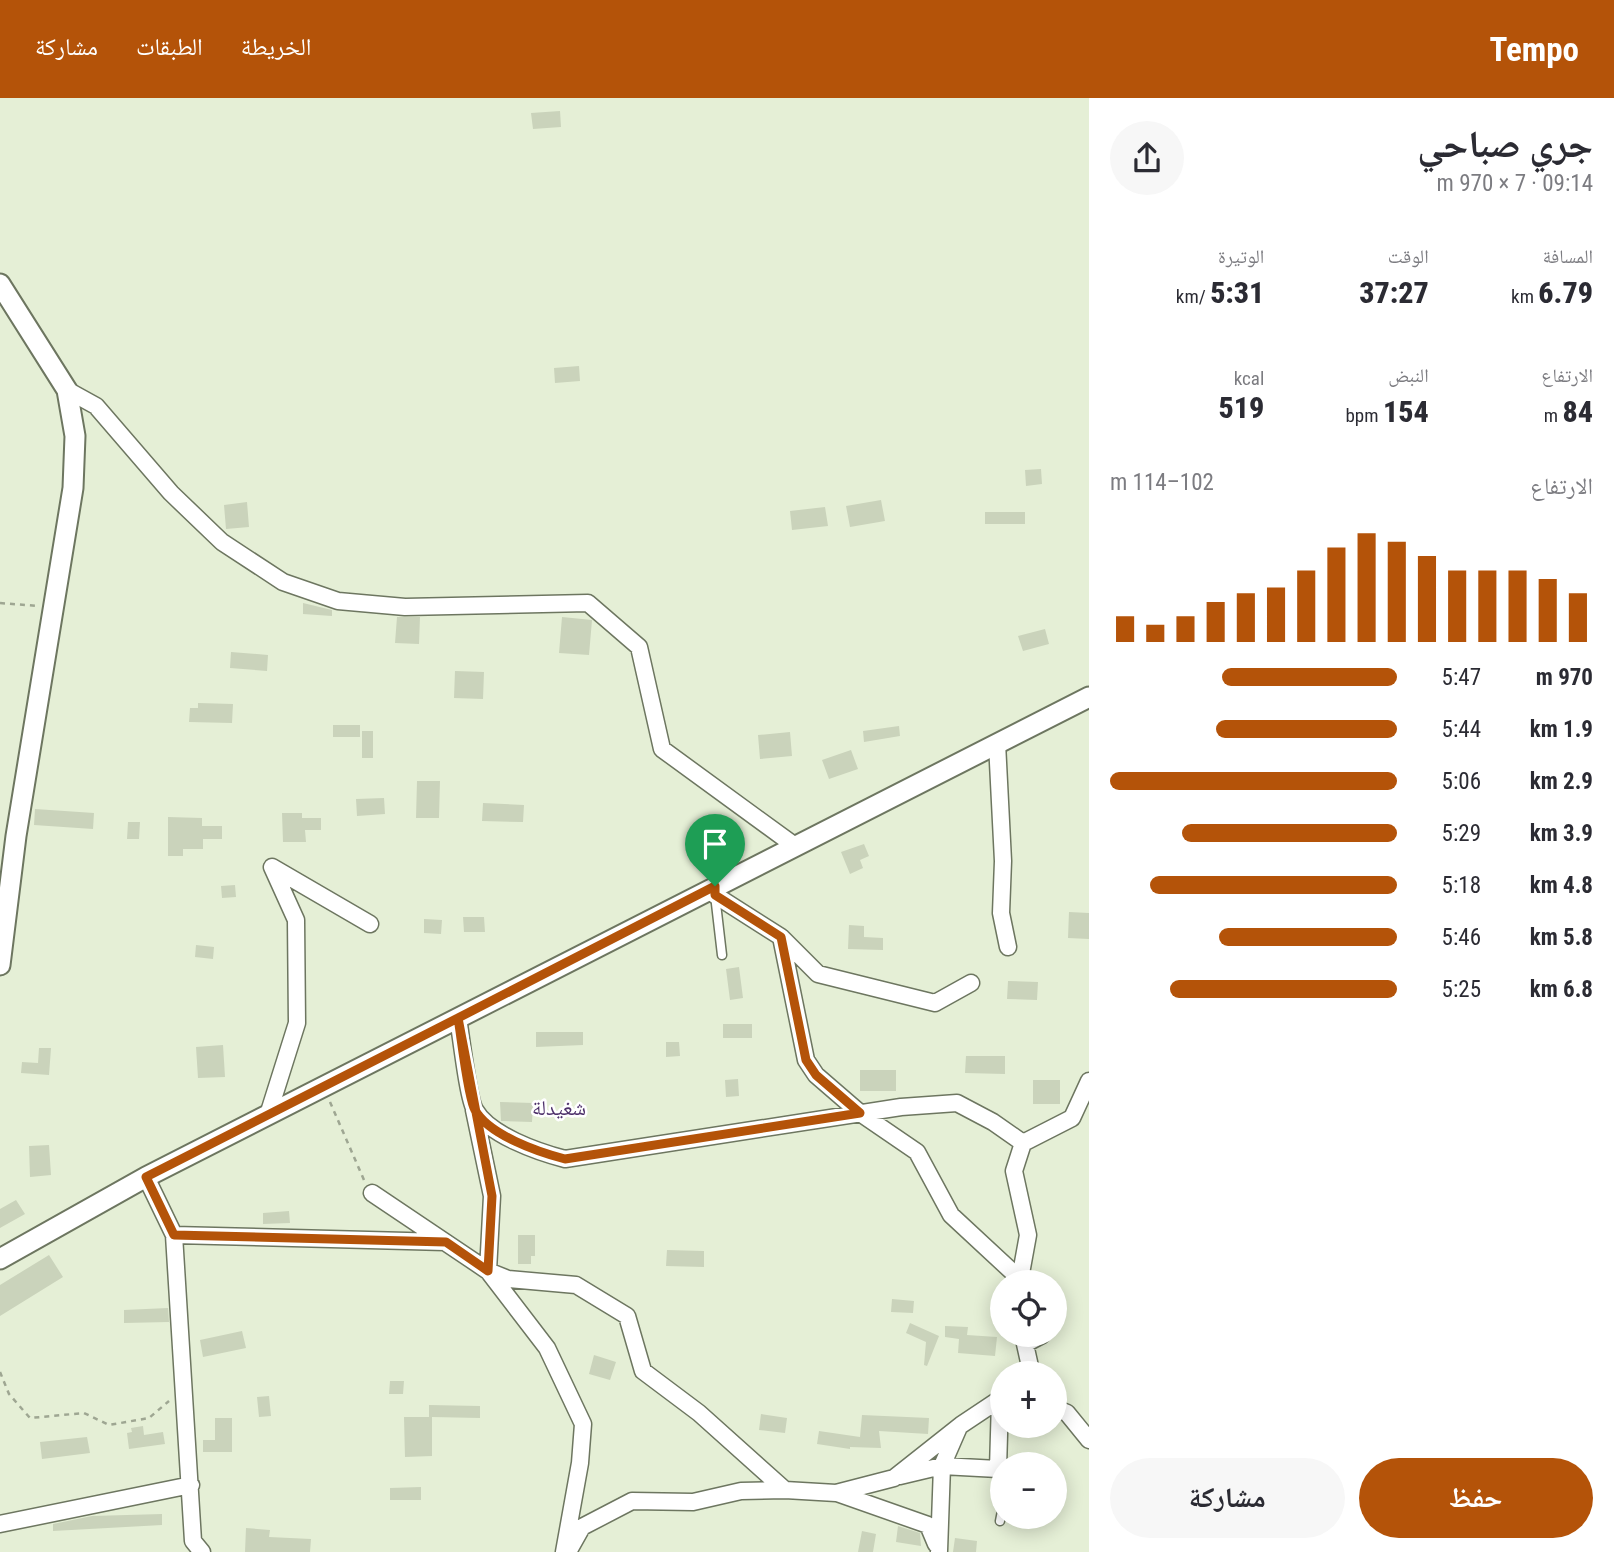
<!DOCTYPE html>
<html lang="ar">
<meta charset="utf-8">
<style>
body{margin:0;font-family:"Roboto Condensed","Noto Naskh Arabic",sans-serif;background:#f7f7f7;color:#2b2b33;direction:rtl;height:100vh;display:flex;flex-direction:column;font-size:26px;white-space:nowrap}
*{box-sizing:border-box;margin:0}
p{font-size:23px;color:#7c7c81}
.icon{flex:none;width:38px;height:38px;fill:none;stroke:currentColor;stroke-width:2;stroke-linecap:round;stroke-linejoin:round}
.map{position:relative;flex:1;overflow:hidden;direction:ltr}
.details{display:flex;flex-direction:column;background:#fff;width:525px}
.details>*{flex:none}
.buttons{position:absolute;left:990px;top:1172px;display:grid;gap:14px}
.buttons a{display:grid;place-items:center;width:77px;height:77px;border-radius:50%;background:#fff;box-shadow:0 4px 18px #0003;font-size:35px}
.pin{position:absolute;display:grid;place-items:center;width:60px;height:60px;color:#fff;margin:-72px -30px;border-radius:50% 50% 50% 0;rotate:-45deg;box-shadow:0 0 7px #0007}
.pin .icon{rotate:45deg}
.round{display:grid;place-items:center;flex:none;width:74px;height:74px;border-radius:37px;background:#f7f7f7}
.summary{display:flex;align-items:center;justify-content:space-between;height:119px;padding:0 21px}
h1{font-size:38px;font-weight:800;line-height:52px}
.stats{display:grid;grid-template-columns:repeat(3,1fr);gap:10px;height:119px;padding:7px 21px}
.stats div{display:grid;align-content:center}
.stats b{font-size:30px;font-weight:800}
.stats small{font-size:19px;font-weight:400}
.stats p{font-size:19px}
.chart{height:196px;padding:14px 21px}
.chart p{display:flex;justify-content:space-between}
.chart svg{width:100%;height:126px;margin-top:7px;stroke:#b45309;stroke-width:6}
.action{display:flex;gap:14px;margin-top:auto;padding:14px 21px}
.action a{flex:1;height:80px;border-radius:42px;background:#b45309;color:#fff;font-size:28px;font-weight:800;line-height:80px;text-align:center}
.action a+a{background:#f7f7f7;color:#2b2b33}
ul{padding:0 21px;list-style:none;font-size:23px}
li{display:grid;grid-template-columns:112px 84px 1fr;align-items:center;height:52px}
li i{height:18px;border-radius:9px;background:#b45309}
header{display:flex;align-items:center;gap:42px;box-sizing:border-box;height:98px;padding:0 35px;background:#b45309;color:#fff}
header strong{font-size:33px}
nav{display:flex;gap:38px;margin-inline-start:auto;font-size:24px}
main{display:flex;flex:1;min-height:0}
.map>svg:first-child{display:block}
.building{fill:#cad3bb}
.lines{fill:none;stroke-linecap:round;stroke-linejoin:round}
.service-casing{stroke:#6d7660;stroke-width:11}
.minor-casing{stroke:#6d7660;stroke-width:19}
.tertiary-casing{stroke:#6d7660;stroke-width:23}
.path{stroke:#9ea692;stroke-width:2.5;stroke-dasharray:5 5;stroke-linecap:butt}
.service{stroke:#fff;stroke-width:8}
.minor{stroke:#fff;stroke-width:16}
.tertiary{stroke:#fff;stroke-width:19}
.route-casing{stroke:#fff;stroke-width:14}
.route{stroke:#b45309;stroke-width:9}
.labels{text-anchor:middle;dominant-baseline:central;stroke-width:5;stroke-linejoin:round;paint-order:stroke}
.quarter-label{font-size:21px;fill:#4e316b;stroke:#fff}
</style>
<header>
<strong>Tempo</strong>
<nav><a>الخريطة</a><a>الطبقات</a><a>مشاركة</a></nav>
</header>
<main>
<section class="details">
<div class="summary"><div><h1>جري صباحي</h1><p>09:14 · 7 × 970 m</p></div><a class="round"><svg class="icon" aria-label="share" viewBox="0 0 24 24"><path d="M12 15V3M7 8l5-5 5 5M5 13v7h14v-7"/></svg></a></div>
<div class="stats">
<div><p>المسافة</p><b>6.79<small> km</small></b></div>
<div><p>الوقت</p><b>37:27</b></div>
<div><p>الوتيرة</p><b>5:31<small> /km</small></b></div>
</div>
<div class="stats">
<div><p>الارتفاع</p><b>84<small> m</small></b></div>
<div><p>النبض</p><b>154<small> bpm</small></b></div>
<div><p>kcal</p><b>519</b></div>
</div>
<div class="chart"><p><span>الارتفاع</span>102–114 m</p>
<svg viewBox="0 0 160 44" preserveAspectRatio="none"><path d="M5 44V35M15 44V38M25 44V35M35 44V30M45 44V27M55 44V25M65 44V19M75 44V11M85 44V6M95 44V9M105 44V14M115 44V19M125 44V19M135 44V19M145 44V22M155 44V27"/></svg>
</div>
<ul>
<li><b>970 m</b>5:47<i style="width:61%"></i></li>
<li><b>1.9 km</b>5:44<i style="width:63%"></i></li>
<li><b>2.9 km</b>5:06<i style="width:100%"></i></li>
<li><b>3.9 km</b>5:29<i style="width:75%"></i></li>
<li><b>4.8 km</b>5:18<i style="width:86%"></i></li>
<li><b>5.8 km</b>5:46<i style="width:62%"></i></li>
<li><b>6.8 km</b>5:25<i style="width:79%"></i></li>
</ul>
<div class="action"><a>حفظ</a><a>مشاركة</a></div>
</section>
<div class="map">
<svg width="1089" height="1454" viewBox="0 0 1089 1454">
<rect width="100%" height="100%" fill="#e5efd6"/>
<!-- building -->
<path class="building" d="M560 13 561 29 533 31 531 15Z
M579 268 580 283 555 285 554 270Z
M1041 371 1042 386 1026 388 1025 372Z
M881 402 885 423 850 429 846 408Z
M247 404 249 429 226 431 224 407Z
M825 409 828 428 792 432 790 413Z
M985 414H1025V426H985Z
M303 505 332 512V518L303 516Z
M397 519H420L419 546 395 545Z
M562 519 592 522 589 557 559 555Z
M1045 531 1049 546 1023 553 1018 538Z
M231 554 268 557 267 573 230 570Z
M455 573 484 574 483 601 454 600Z
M198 605 233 606 232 625 189 624 190 610H198Z
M333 627H360V639H333Z
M899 628 900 638 864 644 863 633Z
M362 633H373V660H362Z
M790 634 792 658 760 661 758 637Z
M851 652 858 671 829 681 822 662Z
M417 683H440L439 720H416Z
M384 700 385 716 357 718 356 701Z
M483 705 524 707 523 724 482 723Z
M35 711 94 715 93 731 34 727Z
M282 715H302V720H321V732H305L306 744H283Z
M168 719 202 720V728H222V741H203V751H183V758H168Z
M128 724H140L139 741H127Z
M708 728 715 739 696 750 689 738Z
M864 746 869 758 860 762 863 770 850 776 841 754Z
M235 787 236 799 222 800 221 788Z
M1069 814 1089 815V841L1068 840Z
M463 819H484L485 834H464Z
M424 821 442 822 441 836 424 835Z
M849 827 864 828V839L883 840V852L848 851Z
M196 847 214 849 213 861 195 859Z
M739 869 743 900 730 902 726 871Z
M1008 883 1038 884 1037 902 1007 901Z
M723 926H752V940H723Z
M536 934H583V947L536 949Z
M666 944H679L680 958 666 959Z
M223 947 225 979 198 980 196 949Z
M39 950H51L49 977 21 975 22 964 38 965Z
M966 958H1005V976L965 975Z
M860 972H896V993H860Z
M738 981 739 998 726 999 725 982Z
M1033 982H1060V1006H1033Z
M500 1004 533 1005 532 1024 501 1023Z
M49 1047 51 1077 30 1079 29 1048Z
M16 1102 25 1116 0 1130V1111Z
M289 1113 290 1125 263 1126V1115Z
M518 1137H535V1158H531V1166H518Z
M667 1152 704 1153V1169L666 1168Z
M49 1157 63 1179 0 1218V1187Z
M892 1201 914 1203 913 1215 891 1214Z
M168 1210 169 1224 124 1225V1212Z
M910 1225 939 1238 927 1268 924 1267 926 1244 906 1235Z
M945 1228 968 1229 967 1237 997 1239 995 1258 958 1255 959 1241 945 1239Z
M242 1233 246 1250 203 1259 200 1242Z
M594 1257 616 1264 610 1282 589 1276Z
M390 1283H404L403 1296H389Z
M269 1298 271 1318 259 1319 257 1299Z
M429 1307 480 1308V1320L432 1319V1358L405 1359 404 1319H429Z
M761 1316 787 1320 785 1335 759 1332Z
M862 1317 929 1320 928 1336 879 1333 881 1350 850 1349V1351L817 1346 819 1333 860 1339Z
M215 1320H232V1354H203V1342H215Z
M143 1328 144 1337 163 1334 165 1346 129 1351 127 1335 132 1334 131 1330Z
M87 1339 90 1355 42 1361 40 1344Z
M421 1389V1402H390V1390Z
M162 1416V1427L53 1433V1426L92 1418Z
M898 1428 920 1435 921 1448 896 1444Z
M246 1430 270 1432 269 1439 311 1441 310 1454H245Z
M862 1433 876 1436 873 1454H858Z
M955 1440 977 1443 976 1454H953Z"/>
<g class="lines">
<defs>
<path id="service" d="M715 797 722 857
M1000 1423 1003 1408"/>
<path id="minor" d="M67 292 96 308 171 395 222 444 283 484 338 503 405 509 588 505 639 549 662 651 795 748
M997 645 1003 763 1001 815 1008 849
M715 788V797L781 839 806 962 816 977 860 1015 917 1054 951 1117 1020 1181
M781 839 818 876 935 905 971 885
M458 920C461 937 468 1001 475 1012 489 1037 538 1054 565 1061L901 1009 957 1005 993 1024 1023 1045
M474 1012 492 1098 488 1173 547 1250 583 1326 580 1365 564 1454
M268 1017 297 925 296 822 272 769 370 826
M146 1079 174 1137 193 1443 202 1454
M372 1095 488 1173 508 1181 576 1187 627 1218 643 1273 699 1315 785 1392 836 1395 894 1380 961 1327 1003 1299
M174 1137 445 1144
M1022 1185 1020 1181 1028 1137 1014 1073 1023 1045 1072 1020 1089 983
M1028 1276 1031 1273 1025 1246 1042 1237
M1055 1310 1067 1315 1089 1342
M900 1378 942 1368 998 1371 1000 1302
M837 1395 928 1427 936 1446
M0 1426 191 1387
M939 1453 942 1368 959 1329
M568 1454 582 1429 632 1403 693 1404 741 1393 785 1392"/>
<path id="tertiary" d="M0 186 67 292 75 338 73 390 16 738 0 867
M0 1161 146 1079 1089 599"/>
</defs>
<!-- service casing -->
<use href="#service" class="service-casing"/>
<!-- minor casing -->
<use href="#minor" class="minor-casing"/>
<!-- tertiary casing -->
<use href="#tertiary" class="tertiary-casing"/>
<!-- path -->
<path class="path" d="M0 505 38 508
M330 1004 364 1082
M0 1274 9 1296 30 1320 84 1315 109 1327 149 1320 169 1303"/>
<!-- service -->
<use href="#service" class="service"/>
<!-- minor -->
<use href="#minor" class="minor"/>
<!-- tertiary -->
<use href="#tertiary" class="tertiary"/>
</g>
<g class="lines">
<defs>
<path id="route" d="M715 788 458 920 492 1098 488 1173 446 1144 174 1137 146 1079 458 920C461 937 468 1001 475 1012 489 1037 538 1054 565 1061L860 1015 816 977 806 962 781 839 715 797V788"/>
</defs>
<!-- route casing -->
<use href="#route" class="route-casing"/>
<!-- route -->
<use href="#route" class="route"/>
</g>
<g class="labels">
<!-- quarter labels -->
<g class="quarter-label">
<text x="559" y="1010">شغيدلة</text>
</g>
</g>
</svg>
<div class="buttons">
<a><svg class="icon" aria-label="locate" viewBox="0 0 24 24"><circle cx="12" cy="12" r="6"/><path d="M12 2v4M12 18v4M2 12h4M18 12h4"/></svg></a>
<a>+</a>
<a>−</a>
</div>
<div class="pin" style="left:715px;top:788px;background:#1e9e55"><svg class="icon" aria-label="arrive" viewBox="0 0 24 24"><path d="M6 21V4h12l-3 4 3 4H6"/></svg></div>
</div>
</main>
